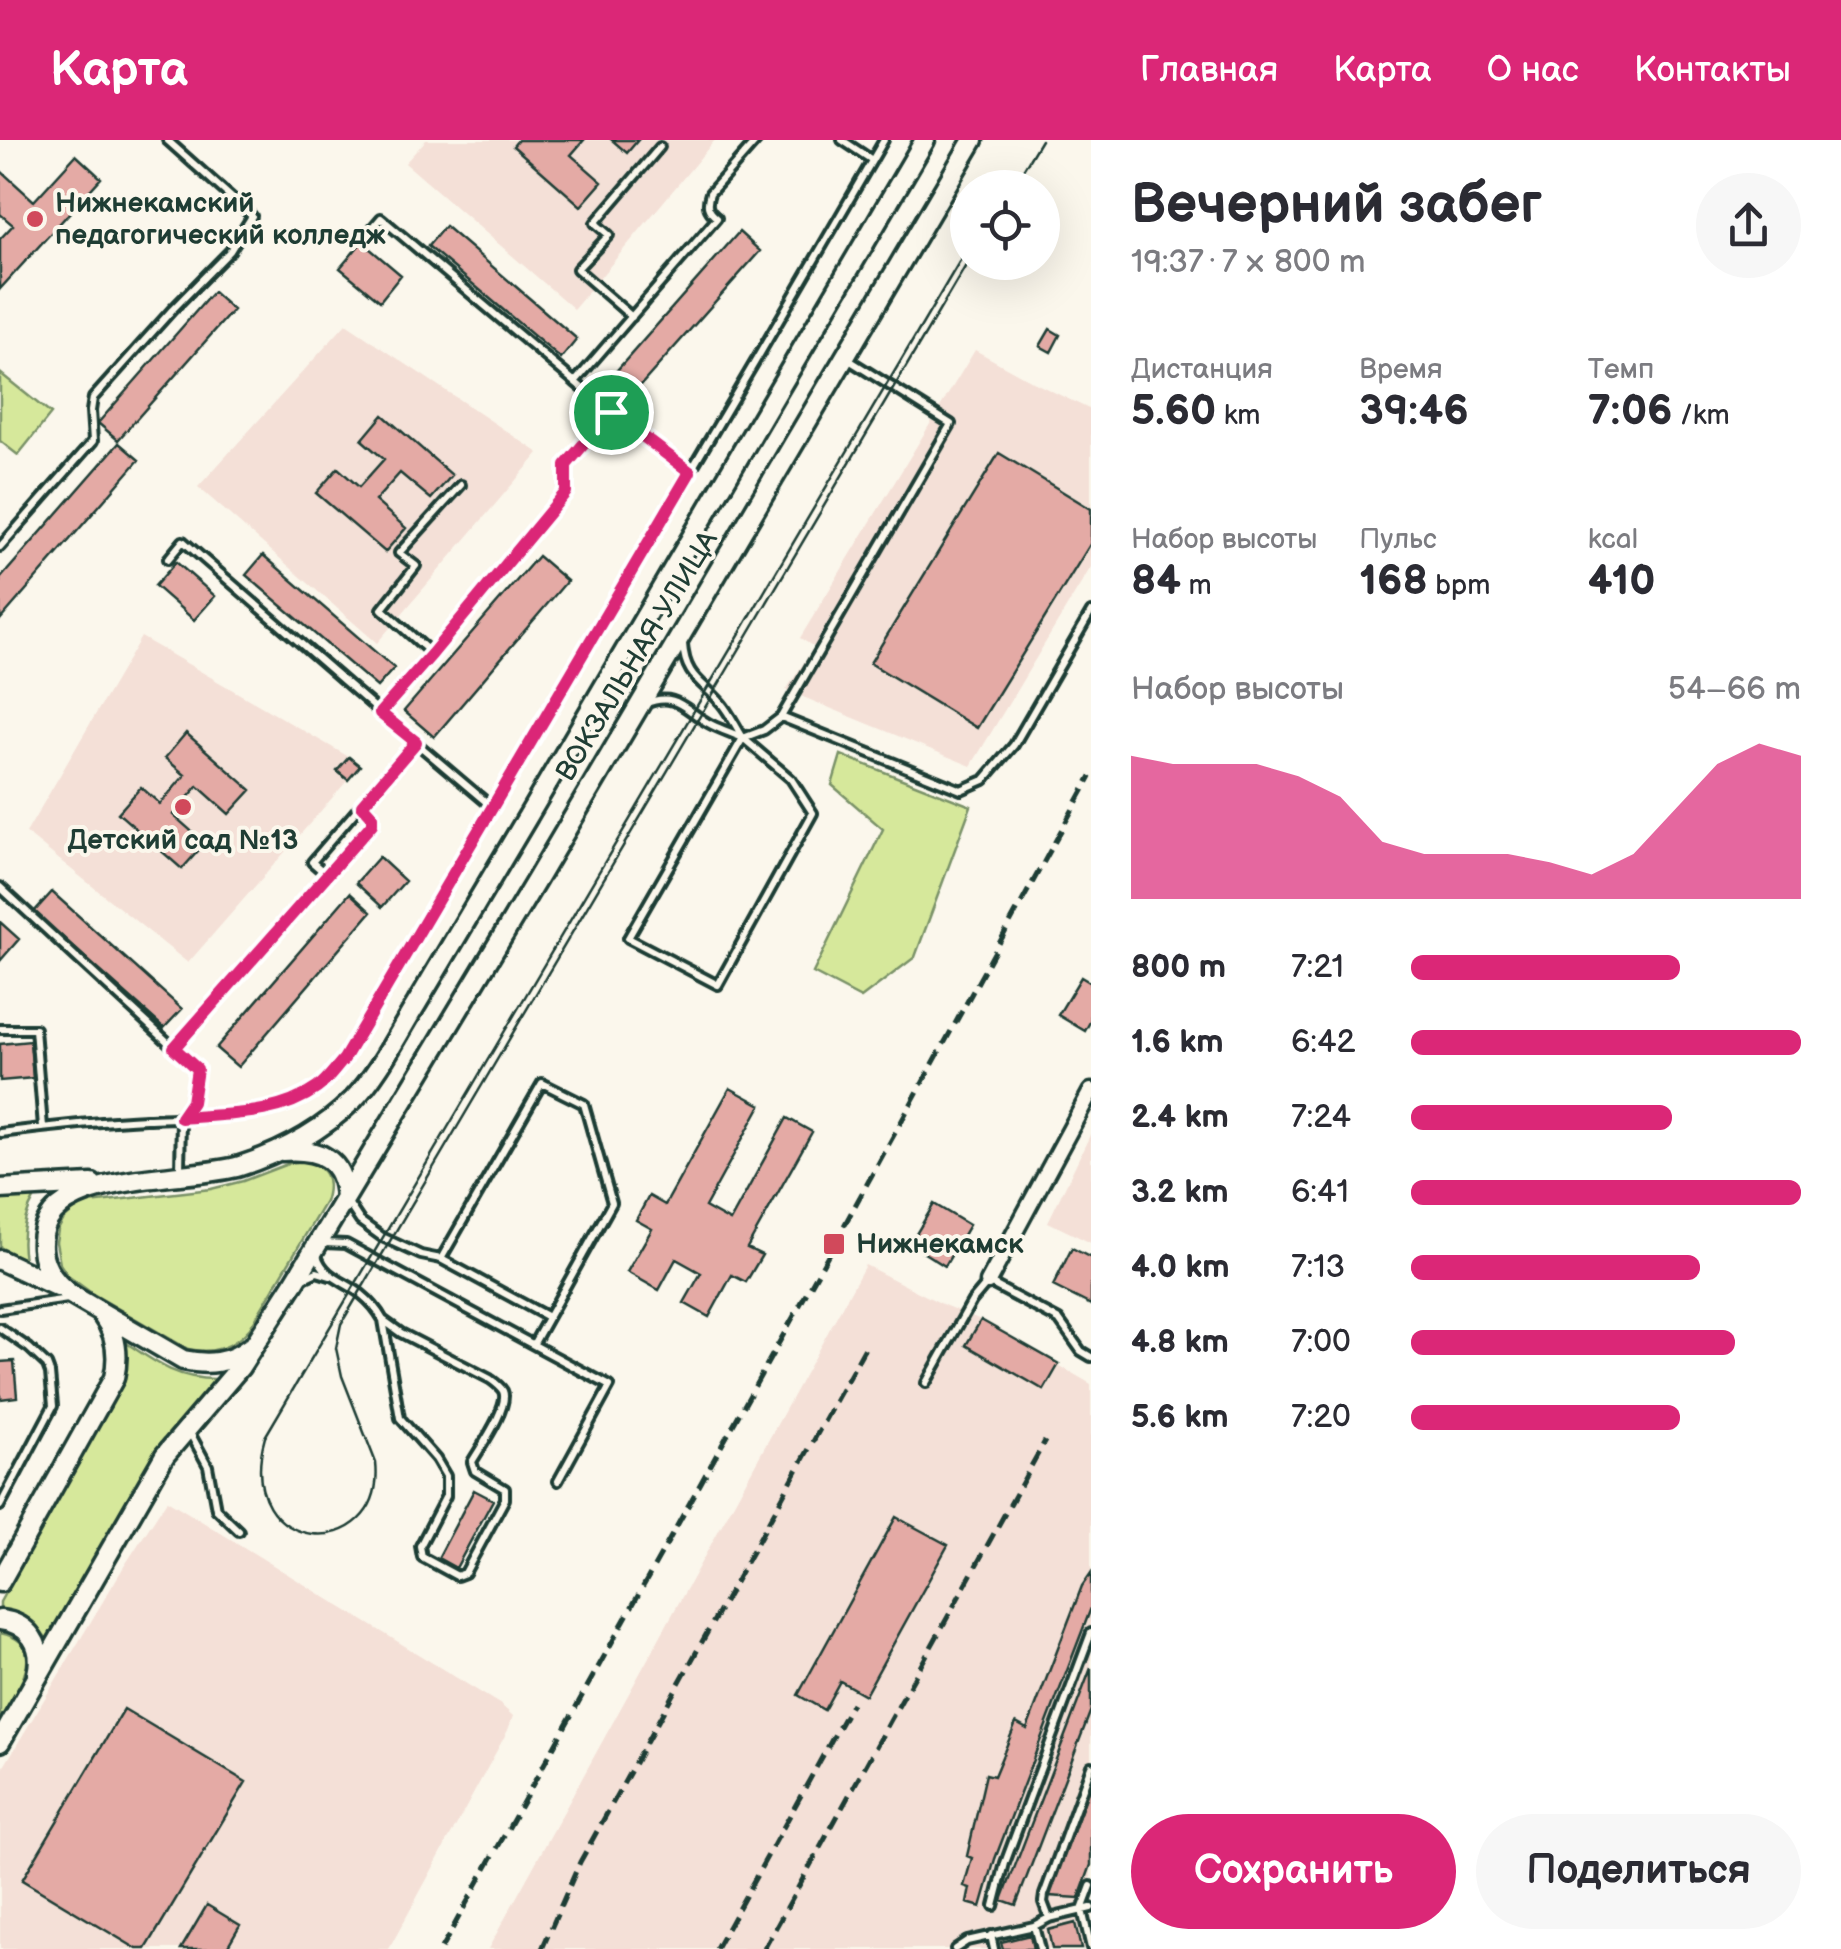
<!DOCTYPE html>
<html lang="ru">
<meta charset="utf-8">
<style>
body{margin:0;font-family:"Balsamiq Sans",sans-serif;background:#f7f7f7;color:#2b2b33;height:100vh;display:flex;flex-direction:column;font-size:38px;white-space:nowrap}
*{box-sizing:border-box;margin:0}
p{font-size:32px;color:#7c7c81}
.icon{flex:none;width:55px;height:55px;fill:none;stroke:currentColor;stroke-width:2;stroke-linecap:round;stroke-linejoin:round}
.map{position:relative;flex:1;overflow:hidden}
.side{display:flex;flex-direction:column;background:#fff;width:750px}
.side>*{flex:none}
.buttons{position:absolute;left:950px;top:30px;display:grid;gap:20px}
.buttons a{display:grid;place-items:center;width:110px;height:110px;border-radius:50%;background:#fff;box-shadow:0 10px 40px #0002;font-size:50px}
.pin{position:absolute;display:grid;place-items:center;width:85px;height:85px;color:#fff;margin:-42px;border:5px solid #fff;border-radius:50%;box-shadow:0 2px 10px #0007}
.round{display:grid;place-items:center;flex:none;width:105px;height:105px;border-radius:52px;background:#f7f7f7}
.head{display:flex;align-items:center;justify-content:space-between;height:170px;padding:0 40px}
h1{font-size:55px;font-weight:800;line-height:75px}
.figures{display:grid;grid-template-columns:repeat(3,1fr);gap:15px;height:170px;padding:10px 40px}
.figures div{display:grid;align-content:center}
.figures b{font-size:42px;font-weight:800}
.figures small{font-size:28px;font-weight:400}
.figures p{font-size:28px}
.chart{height:280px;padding:20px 40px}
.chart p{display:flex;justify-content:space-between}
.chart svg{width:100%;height:180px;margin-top:10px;fill:#db2777;opacity:.7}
.cta{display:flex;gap:20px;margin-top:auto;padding:20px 40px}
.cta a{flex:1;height:115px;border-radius:60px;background:#db2777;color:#fff;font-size:40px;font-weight:800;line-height:115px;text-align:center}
.cta a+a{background:#f7f7f7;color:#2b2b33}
ul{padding:0 40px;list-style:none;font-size:32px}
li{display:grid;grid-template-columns:160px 120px 1fr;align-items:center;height:75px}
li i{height:25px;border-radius:12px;background:#db2777}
header{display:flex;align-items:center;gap:60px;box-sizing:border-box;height:140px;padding:0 50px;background:#db2777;color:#fff}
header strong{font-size:48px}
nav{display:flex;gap:55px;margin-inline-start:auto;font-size:35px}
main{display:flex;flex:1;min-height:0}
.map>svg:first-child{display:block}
.built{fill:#f4e0d7}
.green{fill:#d6e89b;stroke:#7a9268;stroke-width:2.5}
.building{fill:#e4aaa5;stroke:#1f3d34;stroke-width:2.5}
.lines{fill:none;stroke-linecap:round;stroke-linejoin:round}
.lane-casing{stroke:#1f3d34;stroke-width:14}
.street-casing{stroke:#1f3d34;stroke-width:21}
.secondary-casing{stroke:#1f3d34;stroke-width:25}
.lane{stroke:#fbf7ec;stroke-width:6}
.street{stroke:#fbf7ec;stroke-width:14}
.secondary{stroke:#fbf7ec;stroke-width:18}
.tram{stroke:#1f3d34;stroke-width:2.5}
.rail{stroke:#1f3d34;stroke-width:5;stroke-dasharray:15 8;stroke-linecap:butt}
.route-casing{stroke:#fff;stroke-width:20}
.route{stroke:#db2777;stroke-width:12}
.poi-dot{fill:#d1495b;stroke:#fbf7ec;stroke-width:4}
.labels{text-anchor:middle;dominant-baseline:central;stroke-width:8;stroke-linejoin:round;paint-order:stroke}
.poi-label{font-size:28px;font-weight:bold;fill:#1f3d34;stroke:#fbf7ec;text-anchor:start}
.street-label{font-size:28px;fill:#1f3d34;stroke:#fbf7ec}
</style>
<header>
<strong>Карта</strong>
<nav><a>Главная</a><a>Карта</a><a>О нас</a><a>Контакты</a></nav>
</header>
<main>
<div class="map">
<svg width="1091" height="1809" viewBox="0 0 1091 1809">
<rect width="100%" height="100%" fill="#fbf7ec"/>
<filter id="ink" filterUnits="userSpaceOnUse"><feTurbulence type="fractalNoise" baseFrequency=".01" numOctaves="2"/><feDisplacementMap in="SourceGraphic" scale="20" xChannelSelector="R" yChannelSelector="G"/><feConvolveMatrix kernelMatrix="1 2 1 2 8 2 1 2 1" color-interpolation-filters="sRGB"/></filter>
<g filter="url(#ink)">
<!-- built -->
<path class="built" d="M426 0H715L574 169 405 23Z
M346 184 539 313 377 503 198 347Z
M975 210 1035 243 1091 270V427L971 626 786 550 814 507 800 498Z
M141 497 349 617 360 626 188 823 26 693Z
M1091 993V1103L1048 1082Z
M865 1125 946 1166 981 1180 1091 1244V1809H488Z
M167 1360 501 1565 513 1576 508 1590 389 1809H0V1633L123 1428Z"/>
<!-- green -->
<path class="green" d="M0 233 51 274 18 315 0 301Z
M841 615 971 666 915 817 861 858 813 833 883 689 832 645Z
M302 1021C327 1025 332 1040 325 1062L250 1188C233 1208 214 1214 188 1209L93 1154 68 1136 60 1124 56 1102 58 1090 64 1079 81 1064 211 1049 243 1041 290 1023Z
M35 1057C23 1077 20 1097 24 1120L0 1107V1060Z
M125 1202C156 1223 177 1239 215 1239L162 1301 47 1499C35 1482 21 1473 0 1469V1462L118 1251C125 1234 128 1221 125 1202Z
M0 1493C53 1503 15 1554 0 1580Z"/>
<!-- building -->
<path class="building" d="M518 0H584L571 15 602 42 581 66 513 6Z
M612 0H638L627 13Z
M76 15 101 38 0 149V99L13 85 0 74V30L34 61Z
M445 86 577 199 561 219 428 106Z
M739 92 760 111 625 263 604 245Z
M362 102 401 135 380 161 340 128Z
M213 152 233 170 118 300 98 283Z
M1050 189 1060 195 1051 212 1040 206Z
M383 275 452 335 431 359 400 333 375 361 406 388 385 412 316 353 338 328 359 347 384 319 362 300Z
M119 303 139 320 0 480V439Z
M999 313 1091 369V403L977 588 870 523Z
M263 415 394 528 377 547 246 435Z
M538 416 567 441 434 597 404 571Z
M176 422 215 456 194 480 155 446Z
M186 593 251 650 229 674 198 646 173 675 205 703 182 729 118 673 141 647 160 664 185 635 165 618Z
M349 617 360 626 348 640 337 631Z
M379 717 405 741 382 767 356 743Z
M52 752 182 869 164 888 34 772Z
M350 753 371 772 238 927 216 908Z
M0 782 19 799 0 821Z
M1081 837 1091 843V880L1085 891 1058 875Z
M30 901 33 938 0 941V904Z
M730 948 761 965 705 1067 730 1081 787 978 812 992 747 1108 762 1115 746 1142 732 1135 709 1177 684 1163 701 1133 676 1119 659 1150 627 1132 652 1089 636 1080 649 1056 665 1065Z
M934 1064 969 1085 945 1126 910 1104Z
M1072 1108 1091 1118V1165L1053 1146Z
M981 1180 1059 1224 1044 1250 966 1205Z
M14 1221 17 1257 0 1259V1222Z
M474 1350 493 1360 456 1428 438 1418Z
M896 1377 948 1405 865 1555 840 1541 824 1570 798 1555Z
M1091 1433V1468L995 1719 981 1767 967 1763 970 1748 964 1746 972 1718 967 1716 986 1634 994 1636 1016 1583 1027 1589 1082 1446Z
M1091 1528V1570L1016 1765 1002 1760Z
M124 1569 246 1642 146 1809H137L22 1740Z
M1091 1643V1725L1079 1758 1049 1756Z
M207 1765 240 1785 226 1809H181Z
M1075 1783 1081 1809H1052L1048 1790Z
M1030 1795 1033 1809H1003L1001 1802Z"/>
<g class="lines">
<defs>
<path id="lane" d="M842 0 872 20
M369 92 381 78 575 242
M632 177 577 129 609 95 595 83 660 7
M690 332 611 272 575 242 717 78C707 70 706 65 710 53L757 0
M0 407 93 301 91 271 93 258 172 170 230 111 252 76 167 0
M168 419 183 401 381 573
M683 504C685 537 702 541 721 563 729 572 735 585 742 596
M432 514 382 469 416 426 399 413 461 345
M645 564C677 550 686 572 712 585 722 590 732 593 743 598L764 590 781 577 951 284 849 220
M781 577 961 650 984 640 1014 605 1091 472
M743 598 791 639 813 673 718 845 628 798Z
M492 667 381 573 432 514 566 352V325L611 272
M327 735 372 684 371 676 362 665
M0 747 197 929 192 962 181 978 180 1030
M0 889H35L43 987
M174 908 327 735 312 722 415 602
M0 993C48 987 97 981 146 979 187 977 262 978 298 960 318 951 330 935 344 919L759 215 884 0
M348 1063 360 1081 382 1097 421 1115 441 1119 548 1177
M324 1103 346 1104 610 1246 558 1341
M317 1115C323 1137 345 1141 361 1154 371 1162 377 1169 383 1180L400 1278 436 1319 446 1336V1356L420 1406 422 1417 457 1436 465 1433 505 1359V1349L475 1331 472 1322C480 1308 510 1266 503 1251 500 1246 494 1242 490 1239L401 1193 383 1180
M441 1119 542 943 584 964 612 1063 534 1203
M304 1138 317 1132 330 1136
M0 1169 68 1159
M0 1188 29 1208 47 1225 50 1233 53 1266 0 1366
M926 1243 972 1161 988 1142 1059 1180 1081 1211 1091 1217
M190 1293 208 1326 216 1369 239 1391
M1091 1746 1082 1770 1091 1808
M994 1766 1005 1723 1091 1493
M1049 1778 1043 1762 1044 1755 1091 1626
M1034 1786 1040 1809
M991 1795 994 1809
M955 1809 967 1801 1034 1786 1049 1778 1091 1768"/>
<path id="street" d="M988 1142 1091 951"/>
<path id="secondary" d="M282 1011C319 1008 343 1018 345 1058
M0 1049 92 1044
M0 1120 58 1147
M249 1208C229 1224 207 1225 183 1220L75 1157C58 1147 43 1129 42 1108 37 1028 190 1042 240 1026 280 1013 322 991 353 960 379 933 397 895 417 863 454 801 491 738 528 676 661 451 794 226 925 0
M0 1442 114 1238C119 1216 117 1195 103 1176
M0 1480C29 1483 44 1506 37 1534
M0 1602 165 1315 240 1227 294 1143 537 739 973 0"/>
</defs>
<!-- lane casing -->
<use href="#lane" class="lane-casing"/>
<!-- street casing -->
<use href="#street" class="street-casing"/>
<!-- secondary casing -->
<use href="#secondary" class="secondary-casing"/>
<!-- lane -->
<use href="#lane" class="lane"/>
<!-- street -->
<use href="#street" class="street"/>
<!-- secondary -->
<use href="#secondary" class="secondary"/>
<!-- tram -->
<path class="tram" d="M1012 48 1041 0
M968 107 265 1297C231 1418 387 1426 376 1323L342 1236 336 1208 341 1184 968 122"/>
<!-- rail -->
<path class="rail" d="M441 1809 834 1104 1091 636
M542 1809 580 1722 866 1206
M716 1809 852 1563
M764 1809 1045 1301"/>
</g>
</g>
<g class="lines" filter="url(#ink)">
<defs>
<path id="route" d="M611 272 690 332 344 919C335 929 327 941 317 948 278 976 227 974 181 978L192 962 197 929 174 908 372 684V676L362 665 416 602 380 573 432 514 566 352V325Z"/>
</defs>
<!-- route casing -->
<use href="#route" class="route-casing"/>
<!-- route -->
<use href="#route" class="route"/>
</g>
<!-- markers -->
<g class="poi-dot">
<circle cx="35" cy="79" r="10"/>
<circle cx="183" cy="667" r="10"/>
<rect x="822" y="1092" width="24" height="24" rx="5"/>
</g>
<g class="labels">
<!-- poi labels -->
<g class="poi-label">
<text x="55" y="63">Нижнекамский<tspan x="55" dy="32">педагогический колледж</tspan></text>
<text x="183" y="700" text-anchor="middle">Детский сад №13</text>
<text x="856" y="1104">Нижнекамск</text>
</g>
<!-- street labels -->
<g class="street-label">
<text transform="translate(637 516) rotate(-59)">ВОКЗАЛЬНАЯ УЛИЦА</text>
</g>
</g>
</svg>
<div class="buttons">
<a><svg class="icon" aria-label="locate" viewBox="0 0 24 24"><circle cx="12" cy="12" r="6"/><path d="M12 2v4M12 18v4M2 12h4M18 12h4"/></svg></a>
</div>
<div class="pin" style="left:611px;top:272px;background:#1e9e55"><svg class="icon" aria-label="arrive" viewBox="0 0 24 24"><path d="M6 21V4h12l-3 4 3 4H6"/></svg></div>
</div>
<section class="side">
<div class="head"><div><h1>Вечерний забег</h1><p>19:37 · 7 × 800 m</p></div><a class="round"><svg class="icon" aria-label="share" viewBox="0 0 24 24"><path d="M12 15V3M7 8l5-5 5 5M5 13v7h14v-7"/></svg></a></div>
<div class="figures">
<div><p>Дистанция</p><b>5.60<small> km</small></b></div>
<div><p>Время</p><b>39:46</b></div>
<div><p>Темп</p><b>7:06<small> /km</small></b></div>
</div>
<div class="figures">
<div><p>Набор высоты</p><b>84<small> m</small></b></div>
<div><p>Пульс</p><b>168<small> bpm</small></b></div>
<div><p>kcal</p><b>410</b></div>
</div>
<div class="chart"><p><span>Набор высоты</span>54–66 m</p>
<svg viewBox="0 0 160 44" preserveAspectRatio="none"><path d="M0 44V9L10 11L20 11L30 11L40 14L50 19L60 30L70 33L80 33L90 33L100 35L110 38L120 33L130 22L140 11L150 6L160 9V44z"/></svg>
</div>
<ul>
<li><b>800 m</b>7:21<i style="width:69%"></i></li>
<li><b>1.6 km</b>6:42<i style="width:100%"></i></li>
<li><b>2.4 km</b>7:24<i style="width:67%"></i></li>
<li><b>3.2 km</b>6:41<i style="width:100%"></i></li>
<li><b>4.0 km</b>7:13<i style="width:74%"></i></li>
<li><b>4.8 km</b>7:00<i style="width:83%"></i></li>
<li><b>5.6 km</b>7:20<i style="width:69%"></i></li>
</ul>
<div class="cta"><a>Сохранить</a><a>Поделиться</a></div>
</section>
</main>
